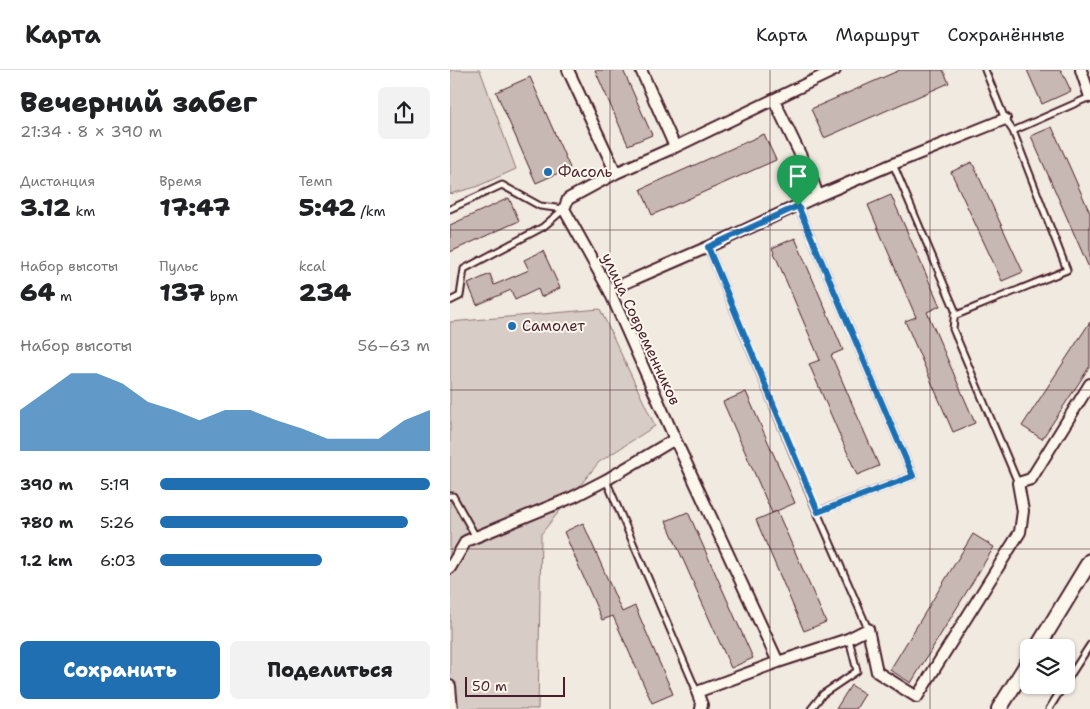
<!DOCTYPE html>
<html lang="ru">
<meta charset="utf-8">
<style>
body{margin:0;font-family:"Shantell Sans",sans-serif;background:#f2f2f2;color:#202124;height:100vh;display:flex;flex-direction:column;font-size:19px;white-space:nowrap}
*{box-sizing:border-box;margin:0}
p{font-size:16px;color:#757577}
.icon{flex:none;width:28px;height:28px;fill:none;stroke:currentColor;stroke-width:2;stroke-linecap:round;stroke-linejoin:round}
.map{position:relative;flex:1;overflow:hidden}
.side{display:flex;flex-direction:column;background:#fff;width:450px}
.side>*{flex:none}
.fabs{position:absolute;left:570px;top:569px;display:grid;gap:10px}
.fabs a{display:grid;place-items:center;width:55px;height:55px;border-radius:8px;background:#fff;box-shadow:0 1px 4px #0004;font-size:25px}
.scale{position:absolute;left:15px;bottom:12px;width:100px;box-sizing:border-box;padding-left:5px;border:2px solid #4a1f2b;border-top:0;font-size:14px;line-height:18px;white-space:nowrap;color:#4a1f2b;-webkit-text-stroke:4px #fbf7ec;paint-order:stroke}
.pin{position:absolute;display:grid;place-items:center;width:42px;height:42px;color:#fff;margin:-51px -21px;border-radius:50% 50% 50% 0;rotate:-45deg;box-shadow:0 0 5px #0007}
.pin .icon{rotate:45deg}
.round{display:grid;place-items:center;flex:none;width:52px;height:52px;border-radius:8px;background:#f2f2f2}
.overview{display:flex;align-items:center;justify-content:space-between;height:85px;padding:0 20px}
h1{font-size:28px;font-weight:800;line-height:38px}
.metrics{display:grid;grid-template-columns:repeat(3,1fr);gap:8px;height:85px;padding:5px 20px}
.metrics div{display:grid;align-content:center}
.metrics b{font-size:25px;font-weight:800}
.metrics small{font-size:14px;font-weight:400}
.metrics p{font-size:14px}
.chart{height:140px;padding:10px 20px}
.chart p{display:flex;justify-content:space-between}
.chart svg{width:100%;height:90px;margin-top:5px;fill:#1f6fb2;opacity:.7}
.action{display:flex;gap:10px;margin-top:auto;padding:10px 20px}
.action a{flex:1;height:58px;border-radius:8px;background:#1f6fb2;color:#fff;font-size:20px;font-weight:800;line-height:58px;text-align:center}
.action a+a{background:#f2f2f2;color:#202124}
ul{padding:0 20px;list-style:none;font-size:16px}
li{display:grid;grid-template-columns:80px 60px 1fr;align-items:center;height:38px}
li i{height:12px;border-radius:6px;background:#1f6fb2}
header{display:flex;align-items:center;gap:30px;box-sizing:border-box;height:70px;padding:0 25px;background:#fff;border-bottom:1px solid #e0e0e0}
header strong{font-size:24px}
nav{display:flex;gap:28px;margin-inline-start:auto;font-size:18px}
main{display:flex;flex:1;min-height:0}
.map>svg:first-child{display:block}
.green{fill:#d8ccc6;stroke:#917678}
.building{fill:#c8b8b3;stroke:#4a1f2b}
.lines{fill:none;stroke-linecap:round;stroke-linejoin:round}
.service-casing{stroke:#4a1f2b;stroke-width:9}
.minor-casing{stroke:#4a1f2b;stroke-width:14}
.tertiary-casing{stroke:#4a1f2b;stroke-width:18}
.service{stroke:#fbf7ec;stroke-width:5}
.minor{stroke:#fbf7ec;stroke-width:10}
.tertiary{stroke:#fbf7ec;stroke-width:14}
.route-casing{stroke:#fff;stroke-width:10}
.route{stroke:#1f6fb2;stroke-width:6}
.grid{fill:none;stroke:#4a1f2b;stroke-width:1;stroke-opacity:0.55}
.poi-dot{fill:#1f6fb2;stroke:#fbf7ec;stroke-width:2}
.labels{text-anchor:middle;dominant-baseline:central;stroke-width:4;stroke-linejoin:round;paint-order:stroke}
.poi-label{font-size:15px;fill:#4a1f2b;stroke:#fbf7ec;text-anchor:start}
.street-label{font-size:15px;fill:#4a1f2b;stroke:#fbf7ec}
</style>
<header>
<strong>Карта</strong>
<nav><a>Карта</a><a>Маршрут</a><a>Сохранённые</a></nav>
</header>
<main>
<section class="side">
<div class="overview"><div><h1>Вечерний забег</h1><p>21:34 · 8 × 390 m</p></div><a class="round"><svg class="icon" aria-label="share" viewBox="0 0 24 24"><path d="M12 15V3M7 8l5-5 5 5M5 13v7h14v-7"/></svg></a></div>
<div class="metrics">
<div><p>Дистанция</p><b>3.12<small> km</small></b></div>
<div><p>Время</p><b>17:47</b></div>
<div><p>Темп</p><b>5:42<small> /km</small></b></div>
</div>
<div class="metrics">
<div><p>Набор высоты</p><b>64<small> m</small></b></div>
<div><p>Пульс</p><b>137<small> bpm</small></b></div>
<div><p>kcal</p><b>234</b></div>
</div>
<div class="chart"><p><span>Набор высоты</span>56–63 m</p>
<svg viewBox="0 0 160 44" preserveAspectRatio="none"><path d="M0 44V24L10 15L20 6L30 6L40 11L50 20L60 24L70 29L80 24L90 24L100 29L110 33L120 38L130 38L140 38L150 29L160 24V44z"/></svg>
</div>
<ul>
<li><b>390 m</b>5:19<i style="width:100%"></i></li>
<li><b>780 m</b>5:26<i style="width:92%"></i></li>
<li><b>1.2 km</b>6:03<i style="width:60%"></i></li>
</ul>
<div class="action"><a>Сохранить</a><a>Поделиться</a></div>
</section>
<div class="map">
<svg width="640" height="639" viewBox="0 0 640 639">
<rect width="100%" height="100%" fill="#f0eae0"/>
<filter id="ink" filterUnits="userSpaceOnUse"><feTurbulence type="fractalNoise" baseFrequency=".02" numOctaves="2"/><feDisplacementMap in="SourceGraphic" scale="10" xChannelSelector="R" yChannelSelector="G"/><feConvolveMatrix kernelMatrix="1 2 1 2 8 2 1 2 1" color-interpolation-filters="sRGB"/></filter>
<g filter="url(#ink)">
<!-- green -->
<path class="green" d="M0 0H30L66 99 26 117 0 124Z
M150 239 205 356 149 392 91 464 88 639H0V252Z"/>
<!-- building -->
<path class="building" d="M145 0H173L202 65 178 75Z
M450 0H493L499 13 374 68 361 39Z
M577 0H611L621 21 592 34Z
M80 7 120 98 86 113 46 22Z
M602 57 640 143V200L581 66Z
M314 64 326 90 202 145 191 119Z
M522 92 573 202 552 211 501 102Z
M441 125 490 236 477 242 525 353 503 362 455 251 466 247 418 135Z
M59 128 69 151 0 182V155Z
M345 168 393 280 381 285 429 396 407 405 359 294 370 290 322 178Z
M93 181 110 218 91 227 88 219 65 230 61 220 27 235 18 214 40 204 44 215 79 200 74 190Z
M640 252V296L592 369 572 356Z
M296 322 345 433 322 443 273 332Z
M327 441 376 552 354 561 306 450Z
M238 442 303 588 281 598 216 451Z
M133 453 172 542 185 536 223 624 202 633 163 546 152 550 114 462Z
M523 464 544 477 461 613 440 600Z
M401 615 415 624 406 639H386Z"/>
<g class="lines">
<defs>
<path id="service" d="M563 61 640 27
M443 94 505 240 503 259 568 413
M348 136 463 406 367 442
M0 139 52 115 90 136 114 139
M258 177 367 442 418 559
M0 231 10 226 14 199 93 157 114 139
M504 246 617 200 563 61 555 49 535 0
M156 410 247 622
M0 426H3L26 467
M616 612 640 575
M361 639 373 624 407 601 399 569
M599 639 614 615"/>
<path id="minor" d="M118 0 166 103
M191 0 225 77
M631 0 640 27
M324 30 362 109 368 126
M159 220 258 177 368 126 443 94 555 49
M0 498 16 471 123 427 156 410 225 369
M328 592 225 369 159 220 114 139 118 129 166 103 225 77 385 0
M0 616 2 639
M251 639 252 635 247 622 328 592 398 569 418 559 427 602 467 627 570 462 573 441 568 413 581 409 640 314"/>
<path id="tertiary" d="M587 578 640 491
M549 639 579 591"/>
</defs>
<!-- service casing -->
<use href="#service" class="service-casing"/>
<!-- minor casing -->
<use href="#minor" class="minor-casing"/>
<!-- tertiary casing -->
<use href="#tertiary" class="tertiary-casing"/>
<!-- service -->
<use href="#service" class="service"/>
<!-- minor -->
<use href="#minor" class="minor"/>
<!-- tertiary -->
<use href="#tertiary" class="tertiary"/>
</g>
</g>
<g class="lines" filter="url(#ink)">
<defs>
<path id="route" d="M348 136 463 406 368 442 258 177Z"/>
</defs>
<!-- route casing -->
<use href="#route" class="route-casing"/>
<!-- route -->
<use href="#route" class="route"/>
</g>
<!-- grid -->
<path class="grid" d="M160 0V639M320 0V639M480 0V639M0 160H640M0 320H640M0 479H640"/>
<!-- markers -->
<g class="poi-dot">
<circle cx="98" cy="102" r="5"/>
<circle cx="62" cy="256" r="5"/>
</g>
<g class="labels">
<!-- poi labels -->
<g class="poi-label">
<text x="108" y="102">Фасоль</text>
<text x="72" y="256">Самолет</text>
</g>
<!-- street labels -->
<g class="street-label">
<text transform="translate(191 259) rotate(65)">улица Современников</text>
</g>
</g>
</svg>
<div class="fabs">
<a><svg class="icon" aria-label="layers" viewBox="0 0 24 24"><path d="M12 4l9 5-9 5-9-5zM3 14l9 5 9-5"/></svg></a>
</div>
<div class="scale">50 m</div>
<div class="pin" style="left:348px;top:136px;background:#1e9e55"><svg class="icon" aria-label="arrive" viewBox="0 0 24 24"><path d="M6 21V4h12l-3 4 3 4H6"/></svg></div>
</div>
</main>
